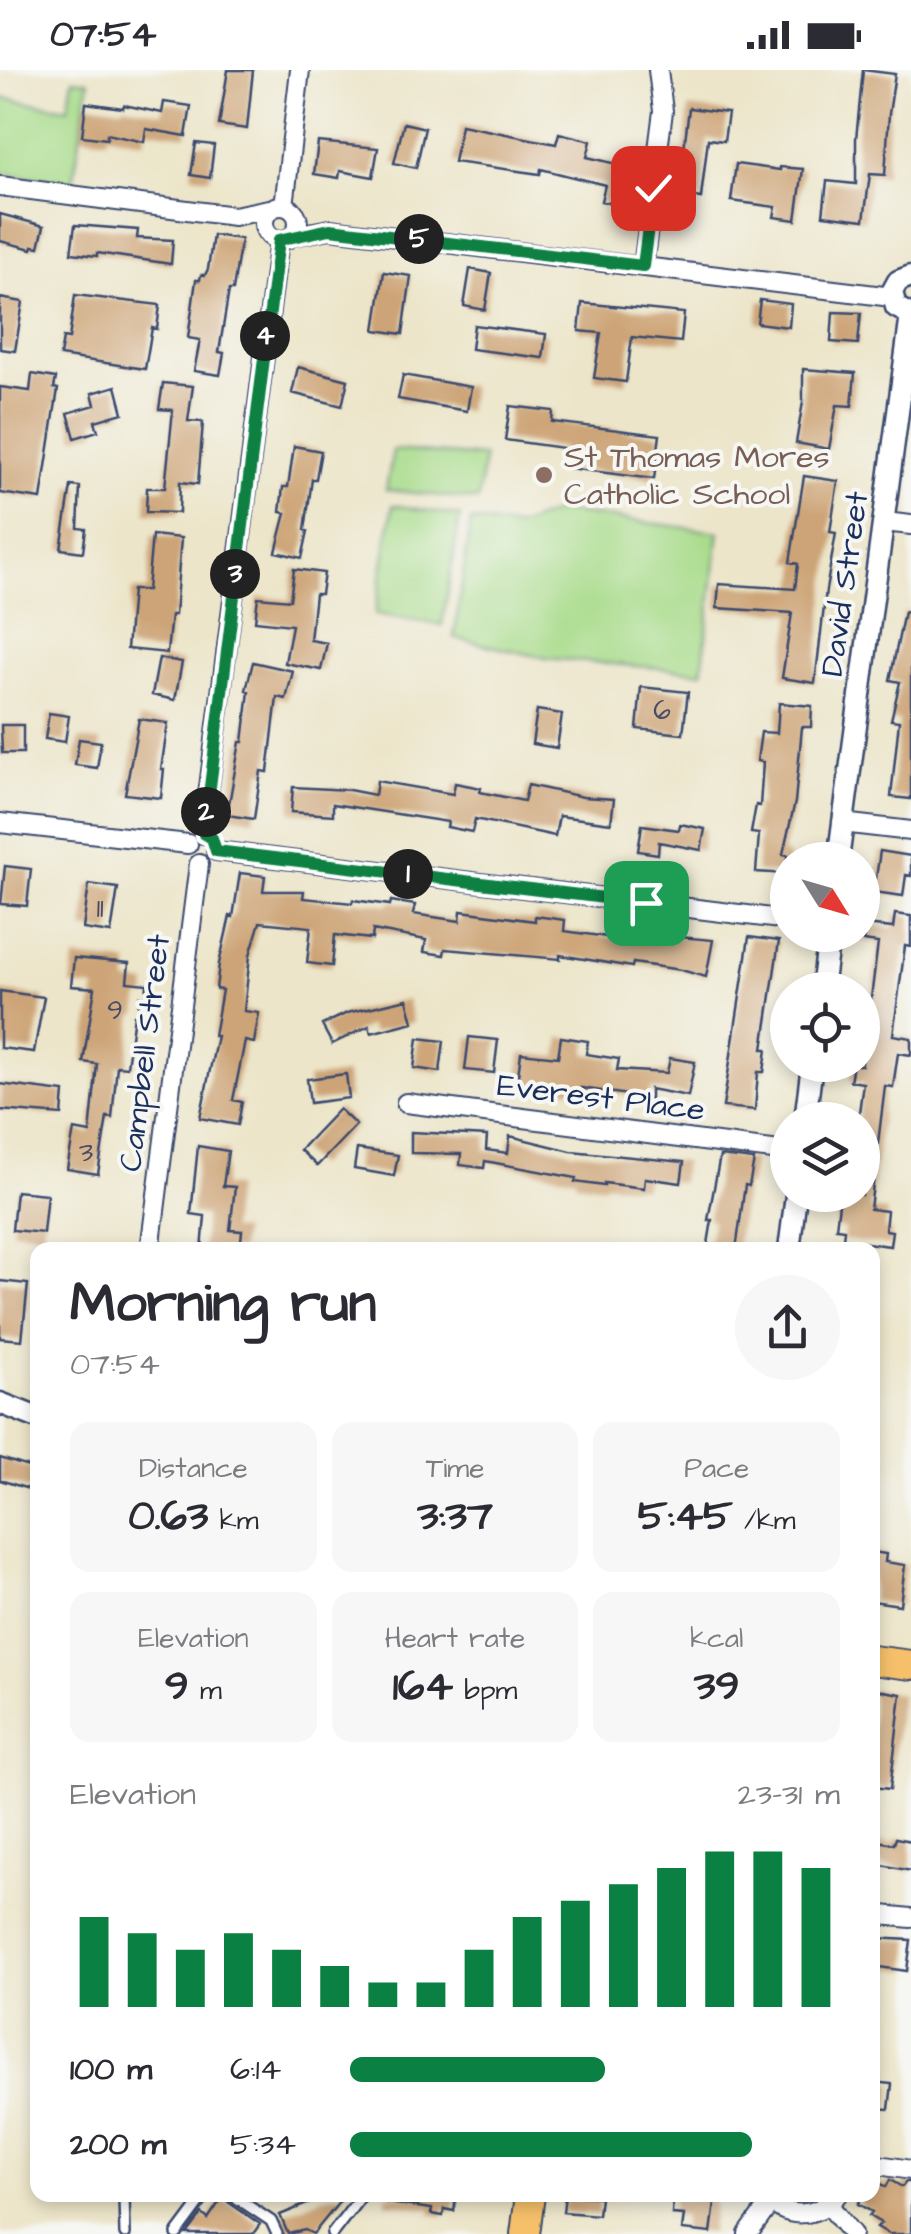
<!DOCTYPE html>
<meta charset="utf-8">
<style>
body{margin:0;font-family:"Architects Daughter",sans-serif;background:#f7f7f7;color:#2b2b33;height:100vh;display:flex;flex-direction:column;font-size:38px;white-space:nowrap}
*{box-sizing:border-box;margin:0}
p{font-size:32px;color:#7c7c81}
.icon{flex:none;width:55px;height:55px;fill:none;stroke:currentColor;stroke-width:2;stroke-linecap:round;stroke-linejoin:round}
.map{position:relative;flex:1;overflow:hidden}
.panel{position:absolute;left:30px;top:1172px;width:850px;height:960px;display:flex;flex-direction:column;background:#fff;border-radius:20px;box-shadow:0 5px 15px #0003}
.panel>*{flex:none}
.needle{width:65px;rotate:127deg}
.tools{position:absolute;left:770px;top:772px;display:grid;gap:20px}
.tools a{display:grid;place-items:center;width:110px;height:110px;border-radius:50%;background:#fff;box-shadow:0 5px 15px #0003;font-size:50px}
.pin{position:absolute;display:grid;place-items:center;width:85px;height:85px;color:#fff;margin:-42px;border-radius:20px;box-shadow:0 5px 15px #0006}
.km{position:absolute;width:50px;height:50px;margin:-25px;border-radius:50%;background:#222;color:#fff;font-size:28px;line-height:50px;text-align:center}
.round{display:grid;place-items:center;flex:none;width:105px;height:105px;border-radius:52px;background:#f7f7f7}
.head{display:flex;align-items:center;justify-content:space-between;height:170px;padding:0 40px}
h1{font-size:55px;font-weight:700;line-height:75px}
.metrics{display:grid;grid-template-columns:repeat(3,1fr);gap:15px;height:170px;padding:10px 40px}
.metrics div{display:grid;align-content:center;border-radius:20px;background:#f7f7f7;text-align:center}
.metrics b{font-size:42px;font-weight:700}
.metrics small{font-size:28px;font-weight:400}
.metrics p{font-size:28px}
.chart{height:280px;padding:20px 40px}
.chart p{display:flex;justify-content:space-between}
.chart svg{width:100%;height:180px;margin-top:10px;stroke:#0b8043;stroke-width:6}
ul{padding:0 40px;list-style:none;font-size:32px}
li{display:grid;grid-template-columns:160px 120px 1fr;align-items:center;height:75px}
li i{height:25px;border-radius:12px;background:#0b8043}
.status{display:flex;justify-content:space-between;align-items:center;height:70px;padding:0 50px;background:#fff;direction:ltr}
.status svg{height:28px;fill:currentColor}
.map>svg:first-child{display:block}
.green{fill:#a9dc8b;stroke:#628674;stroke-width:2.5}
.building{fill:#cda477}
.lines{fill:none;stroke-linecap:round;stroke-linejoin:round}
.service-casing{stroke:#3a4a6e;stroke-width:14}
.minor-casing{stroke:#3a4a6e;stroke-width:22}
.tertiary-casing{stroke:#3a4a6e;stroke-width:25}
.trunk-casing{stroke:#3a4a6e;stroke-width:32}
.service{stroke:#fff;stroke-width:9}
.minor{stroke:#fff;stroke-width:18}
.tertiary{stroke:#fff;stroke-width:20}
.trunk{stroke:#f6c06b;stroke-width:28}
.route-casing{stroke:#fff;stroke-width:20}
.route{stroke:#0b8043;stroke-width:12}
.education-dot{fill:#8d6e63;stroke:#f6f6f2;stroke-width:4}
.labels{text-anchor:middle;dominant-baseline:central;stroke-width:8;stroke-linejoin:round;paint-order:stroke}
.number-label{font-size:28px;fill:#484c64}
.education-label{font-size:32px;fill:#785e54;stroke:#f6f6f2;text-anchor:start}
.street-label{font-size:32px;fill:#1b2f5e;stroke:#f6f6f2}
</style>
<div class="status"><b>07:54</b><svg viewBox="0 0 49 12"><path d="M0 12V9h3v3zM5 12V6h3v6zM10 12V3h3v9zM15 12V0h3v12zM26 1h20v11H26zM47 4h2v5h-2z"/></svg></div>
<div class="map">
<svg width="911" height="2164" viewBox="0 0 911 2164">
<rect width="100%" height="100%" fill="#f6f6f2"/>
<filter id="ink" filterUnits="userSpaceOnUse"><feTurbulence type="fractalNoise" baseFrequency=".01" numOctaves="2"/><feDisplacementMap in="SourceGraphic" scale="20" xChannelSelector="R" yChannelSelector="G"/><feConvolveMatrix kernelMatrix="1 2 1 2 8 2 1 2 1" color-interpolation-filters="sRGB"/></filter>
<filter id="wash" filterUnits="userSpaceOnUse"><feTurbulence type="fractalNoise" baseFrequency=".0048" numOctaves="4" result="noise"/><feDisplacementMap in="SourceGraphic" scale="40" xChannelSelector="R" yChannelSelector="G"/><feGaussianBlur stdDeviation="2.25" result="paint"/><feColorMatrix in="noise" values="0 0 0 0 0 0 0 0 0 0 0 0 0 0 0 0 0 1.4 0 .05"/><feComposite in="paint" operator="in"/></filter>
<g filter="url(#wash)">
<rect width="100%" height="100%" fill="#ece5c9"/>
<!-- green -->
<path class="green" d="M73 9 89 11 73 112 0 103V28L68 38Z
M393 380 484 387 478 430 386 420Z
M393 435 460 446 442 555 375 544Z
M559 441 719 462 702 602 546 588 454 568 471 451 516 457Z"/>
<g id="blocks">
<!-- building -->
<path class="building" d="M228 0H253L247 59 219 55Z
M863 0 895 4 889 44 885 105 870 104 864 150 823 145 827 111 856 114V69Z
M164 32 191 36 186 66 146 59 144 72 107 64V69L82 66 86 33 123 38 124 35 162 43Z
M689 38 728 43 724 71 708 69 701 128 670 124 675 86 683 87Z
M404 53 425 58 416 98 394 93Z
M461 55 556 74 559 63 591 71 587 87 634 98 625 136 601 131 605 115 541 99 540 104 454 92Z
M318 72 378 78 373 107 340 101 339 108 314 104Z
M196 73 214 75 210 108 191 105Z
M736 94 780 100V97L803 99 796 150 774 147 776 137 731 131Z
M0 144 44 156 39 177 33 176 32 179 0 171Z
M75 155 138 160 137 168 173 170 171 194 97 183V186L71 183Z
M213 165 241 169 233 220H229L219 282 224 283 220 305 194 301 200 270 188 268 196 210H200L201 205H205L208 199Z
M470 199 491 203 485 240 464 236Z
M384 202 411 206 403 264 375 260Z
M75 225 160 235 157 259 152 258 145 299 60 286 63 268 69 269Z
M0 228 23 232 15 281 0 279Z
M760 230 791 234 789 257 757 253Z
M582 233 684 243 681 272 632 267 626 312 594 308 601 263 579 261Z
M833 242 861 243 858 274 831 272Z
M474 255 546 264 543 288 471 279Z
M298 297 348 310 342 336 292 323Z
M803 299 855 303 852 336 837 335 829 379 796 373 803 332Z
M32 304 56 308 54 318 58 319 41 429 0 423V317L30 321Z
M403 305 471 317 467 341 398 329Z
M163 313 193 316 188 351 203 352 198 414 180 412 179 443 146 442 147 418H165L173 340 159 339Z
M116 316 123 343 95 351 98 361 75 368 68 343 95 335 92 323Z
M510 336 553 341 552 352 660 365 654 409 560 397 563 378 505 370Z
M294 376 321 381 316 409H312L305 460 308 461 302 488 276 482 286 443 280 442 283 417H288Z
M804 406 838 411 830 462 836 463 826 520 815 613 782 608 792 543 717 538 719 514 795 519 798 494 790 492Z
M71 416 80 417 78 458 86 459 83 482 61 479Z
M152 465 181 468 175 545H171L167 583 127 579 132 520H147Z
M294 499 324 503 321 524H315L310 570 327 573 321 600 285 593 292 555 255 551 258 527 290 530Z
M904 542 911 543V729L891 727 899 651 891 650 900 612 890 610Z
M159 588 182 592 175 630 152 625Z
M253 592 293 601 286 629 277 627 268 702 261 701 254 749 227 745 240 672H243L249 621 246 620Z
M641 617 688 622 683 664 637 659Z
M779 633 812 636 811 657H802L795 732 783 784 788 785V804L756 802 759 764 751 763 756 735 760 736 763 692 757 691 761 662 777 663Z
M537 640 562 644 557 678 532 674Z
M49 643 69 646 65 672 45 669Z
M139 649 168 653 161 699H164L161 728 125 724Z
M1 655H23V683H2Z
M79 669 101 672 97 698 75 695Z
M377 711 453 724 455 713 481 718 480 722 524 731 528 715 583 727 614 729 611 753 559 746 555 766 475 749 472 762 447 757 448 752 333 734V745L291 742 293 717 349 720 375 725Z
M680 754 705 759 701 780 659 772 658 784 638 781 642 755 679 760Z
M880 781 911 786V806L906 805 903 826 874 822Z
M5 796 31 799 27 836 1 834Z
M240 803 265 806 263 821H304L303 828 352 833 353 830 390 835 391 831 415 835 413 844 460 851 461 841 535 851V846L565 850 564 861 614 868 646 872 647 864 713 870 706 907 681 900 633 893 632 897 560 885V889L445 879 444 885 424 882 426 870 373 860 372 869 335 865 332 896 307 893 311 857 260 852 250 885 244 941 259 943 254 973 245 971 233 1030 242 1032 238 1055 200 1048 217 966H214L222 920 216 919 219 894 230 846 233 847Z
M89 814 118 818 111 863 83 859Z
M895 844 911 846V877L905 876 893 965 911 968V985L898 983 893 1017 885 1016 870 1139 887 1141 885 1160 892 1161 890 1176 843 1170 844 1159 836 1158 840 1125H862V1050H858L863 1013 850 1011 853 995H862V935L870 936 878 873 863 871 866 855 893 858Z
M749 867 779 871 763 979H767L764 1002H758L755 1040 723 1037Z
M74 888 129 893 127 912 147 914 146 927 140 926 137 945H134L127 997 117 996 112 1048 107 1047 98 1104 67 1099 74 1060 90 1063 97 994 83 992 95 918 71 916Z
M0 921 44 927 34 982 0 978Z
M407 929 413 952 371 963 369 956 332 974 322 955 347 943Z
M469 967 498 970 494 1003 465 1000Z
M561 967 588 971 586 984 619 989 617 1000 667 1003 670 988 695 992 688 1026 650 1019V1029L627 1028 628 1025 581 1018V1021L517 1013 521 983 558 987Z
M418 968 444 971 440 1002 414 998Z
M346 1004 349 1028 310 1033 307 1009Z
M0 1014 64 1022 62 1045 0 1040Z
M339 1039 356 1055 317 1096 300 1080Z
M411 1062 487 1066 486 1080 508 1083 510 1066 571 1081 684 1092 681 1113 645 1108 644 1118 604 1113V1116L575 1112 576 1108 485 1091 484 1098 460 1095 461 1084 411 1083Z
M198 1076 228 1081 223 1116 235 1117 230 1160 242 1161 240 1180H202L205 1146 191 1144Z
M357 1079 398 1085 394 1106 354 1099Z
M720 1086 754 1090 749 1116 745 1115 736 1180H707L712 1150H708Z
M16 1121 47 1124 43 1163 12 1160Z
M0 1211 28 1214 22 1270 0 1268Z
M0 1388 38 1400V1422L0 1410Z
M872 1482 886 1484 885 1492 905 1495 900 1535 872 1531Z
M872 1619 901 1624 890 1719 872 1717Z
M896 1768 911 1771V1801L872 1793V1770L894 1774Z
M872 1868 911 1870 907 1901 872 1896Z
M872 2012 892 2014 889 2039 872 2038Z
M872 2108 886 2117 890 2110 902 2117 906 2112H911V2164H889L877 2157 881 2153 869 2146 872 2142 858 2134 863 2125H872Z
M224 2125 228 2132 260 2154 253 2164H187L202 2144 208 2149Z
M329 2125H345L313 2164 305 2160 288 2164 280 2145Z
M387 2125H456L454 2141 444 2139 443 2146 431 2144 432 2139 387 2133Z
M565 2125 600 2127 598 2145 563 2142Z
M673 2125H716L711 2163 682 2160 684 2145 672 2144Z"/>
</g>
</g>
<g filter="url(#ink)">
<use href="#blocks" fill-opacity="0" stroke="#3a4a6e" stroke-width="2.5"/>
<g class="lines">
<defs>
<path id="service" d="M124 2125 125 2164
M232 2125 271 2151 277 2164
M177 2164 206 2125
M332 2164 362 2125"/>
<path id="minor" d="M0 116 234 146 269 139
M264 153a17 17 0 1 1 34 0a17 17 0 1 1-34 0Z
M284 136 300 0
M292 166 330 159 892 227
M643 197 663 41 658 0
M884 452 911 455
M0 753 188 774
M842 753 911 761
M203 764 279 170
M216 781 788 850
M406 1033 788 1082
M150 1180 199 794
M872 1844 911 1848
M872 2094 911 2100
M766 2125C785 2151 817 2148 837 2125
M828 2134 852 2164
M748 2164 771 2132"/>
<path id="tertiary" d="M838 790 911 245 896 237 892 222 898 211 911 206
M822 920 829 865
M805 1050 812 995
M789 1180 796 1125
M0 1333 38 1348"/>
<path id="trunk" d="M872 1590 911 1595
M525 2164 530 2125"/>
</defs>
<!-- service casing -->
<use href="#service" class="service-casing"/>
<!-- minor casing -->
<use href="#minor" class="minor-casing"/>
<!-- tertiary casing -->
<use href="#tertiary" class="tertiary-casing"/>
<!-- trunk casing -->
<use href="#trunk" class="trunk-casing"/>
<!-- service -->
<use href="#service" class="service"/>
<!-- minor -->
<use href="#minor" class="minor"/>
<!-- tertiary -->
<use href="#tertiary" class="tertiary"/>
<!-- trunk -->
<use href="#trunk" class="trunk"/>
</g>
</g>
<g class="lines" filter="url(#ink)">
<defs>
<path id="route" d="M646 833 216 781 212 768 204 764 279 170 330 159 643 196 653 118"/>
</defs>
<!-- route casing -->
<use href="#route" class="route-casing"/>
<!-- route -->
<use href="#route" class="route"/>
</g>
<!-- markers -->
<circle class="education-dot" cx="544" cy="405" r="10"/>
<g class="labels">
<!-- number labels -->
<g class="number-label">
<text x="662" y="640">6</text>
<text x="100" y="838">11</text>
<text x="115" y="940">9</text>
<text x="86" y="1082">3</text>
</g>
<!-- education labels -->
<g class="education-label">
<text x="564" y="387">St Thomas Mores<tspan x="564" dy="37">Catholic School</tspan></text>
</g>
<!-- street labels -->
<g class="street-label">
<text transform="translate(845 514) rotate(-82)">David Street</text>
<text transform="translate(145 983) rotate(-83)">Campbell Street</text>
<text transform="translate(601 1028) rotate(7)">Everest Place</text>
</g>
</g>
</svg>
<div class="tools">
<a><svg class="needle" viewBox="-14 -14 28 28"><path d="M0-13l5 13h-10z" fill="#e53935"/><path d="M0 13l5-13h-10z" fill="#7c7c81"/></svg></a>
<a><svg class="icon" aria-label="locate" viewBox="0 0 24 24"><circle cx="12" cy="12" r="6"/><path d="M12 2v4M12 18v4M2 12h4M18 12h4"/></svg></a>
<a><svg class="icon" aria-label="layers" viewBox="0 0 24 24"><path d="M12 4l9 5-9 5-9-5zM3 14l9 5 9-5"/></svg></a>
</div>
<div class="pin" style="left:646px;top:833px;background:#1e9e55"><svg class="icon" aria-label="arrive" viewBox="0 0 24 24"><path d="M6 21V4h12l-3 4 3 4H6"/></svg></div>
<div class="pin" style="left:653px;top:118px;background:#d93025"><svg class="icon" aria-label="check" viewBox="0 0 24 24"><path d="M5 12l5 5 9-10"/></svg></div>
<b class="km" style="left:408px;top:804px">1</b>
<b class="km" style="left:206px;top:742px">2</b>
<b class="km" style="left:235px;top:504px">3</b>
<b class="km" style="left:265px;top:266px">4</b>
<b class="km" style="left:419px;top:169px">5</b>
<section class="panel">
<div class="head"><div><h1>Morning run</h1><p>07:54</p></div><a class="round"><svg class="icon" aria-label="share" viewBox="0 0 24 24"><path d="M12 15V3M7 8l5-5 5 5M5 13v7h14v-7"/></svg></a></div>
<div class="metrics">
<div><p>Distance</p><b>0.63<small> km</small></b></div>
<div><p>Time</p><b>3:37</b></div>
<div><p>Pace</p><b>5:45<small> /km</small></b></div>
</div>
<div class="metrics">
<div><p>Elevation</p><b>9<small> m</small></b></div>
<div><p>Heart rate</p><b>164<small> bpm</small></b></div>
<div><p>kcal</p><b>39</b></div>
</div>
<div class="chart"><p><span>Elevation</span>23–31 m</p>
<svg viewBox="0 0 160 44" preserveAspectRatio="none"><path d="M5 44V22M15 44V26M25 44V30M35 44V26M45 44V30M55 44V34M65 44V38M75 44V38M85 44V30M95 44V22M105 44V18M115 44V14M125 44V10M135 44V6M145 44V6M155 44V10"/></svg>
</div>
<ul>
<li><b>100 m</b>6:14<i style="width:52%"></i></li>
<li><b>200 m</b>5:34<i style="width:82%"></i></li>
</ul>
</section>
</div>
